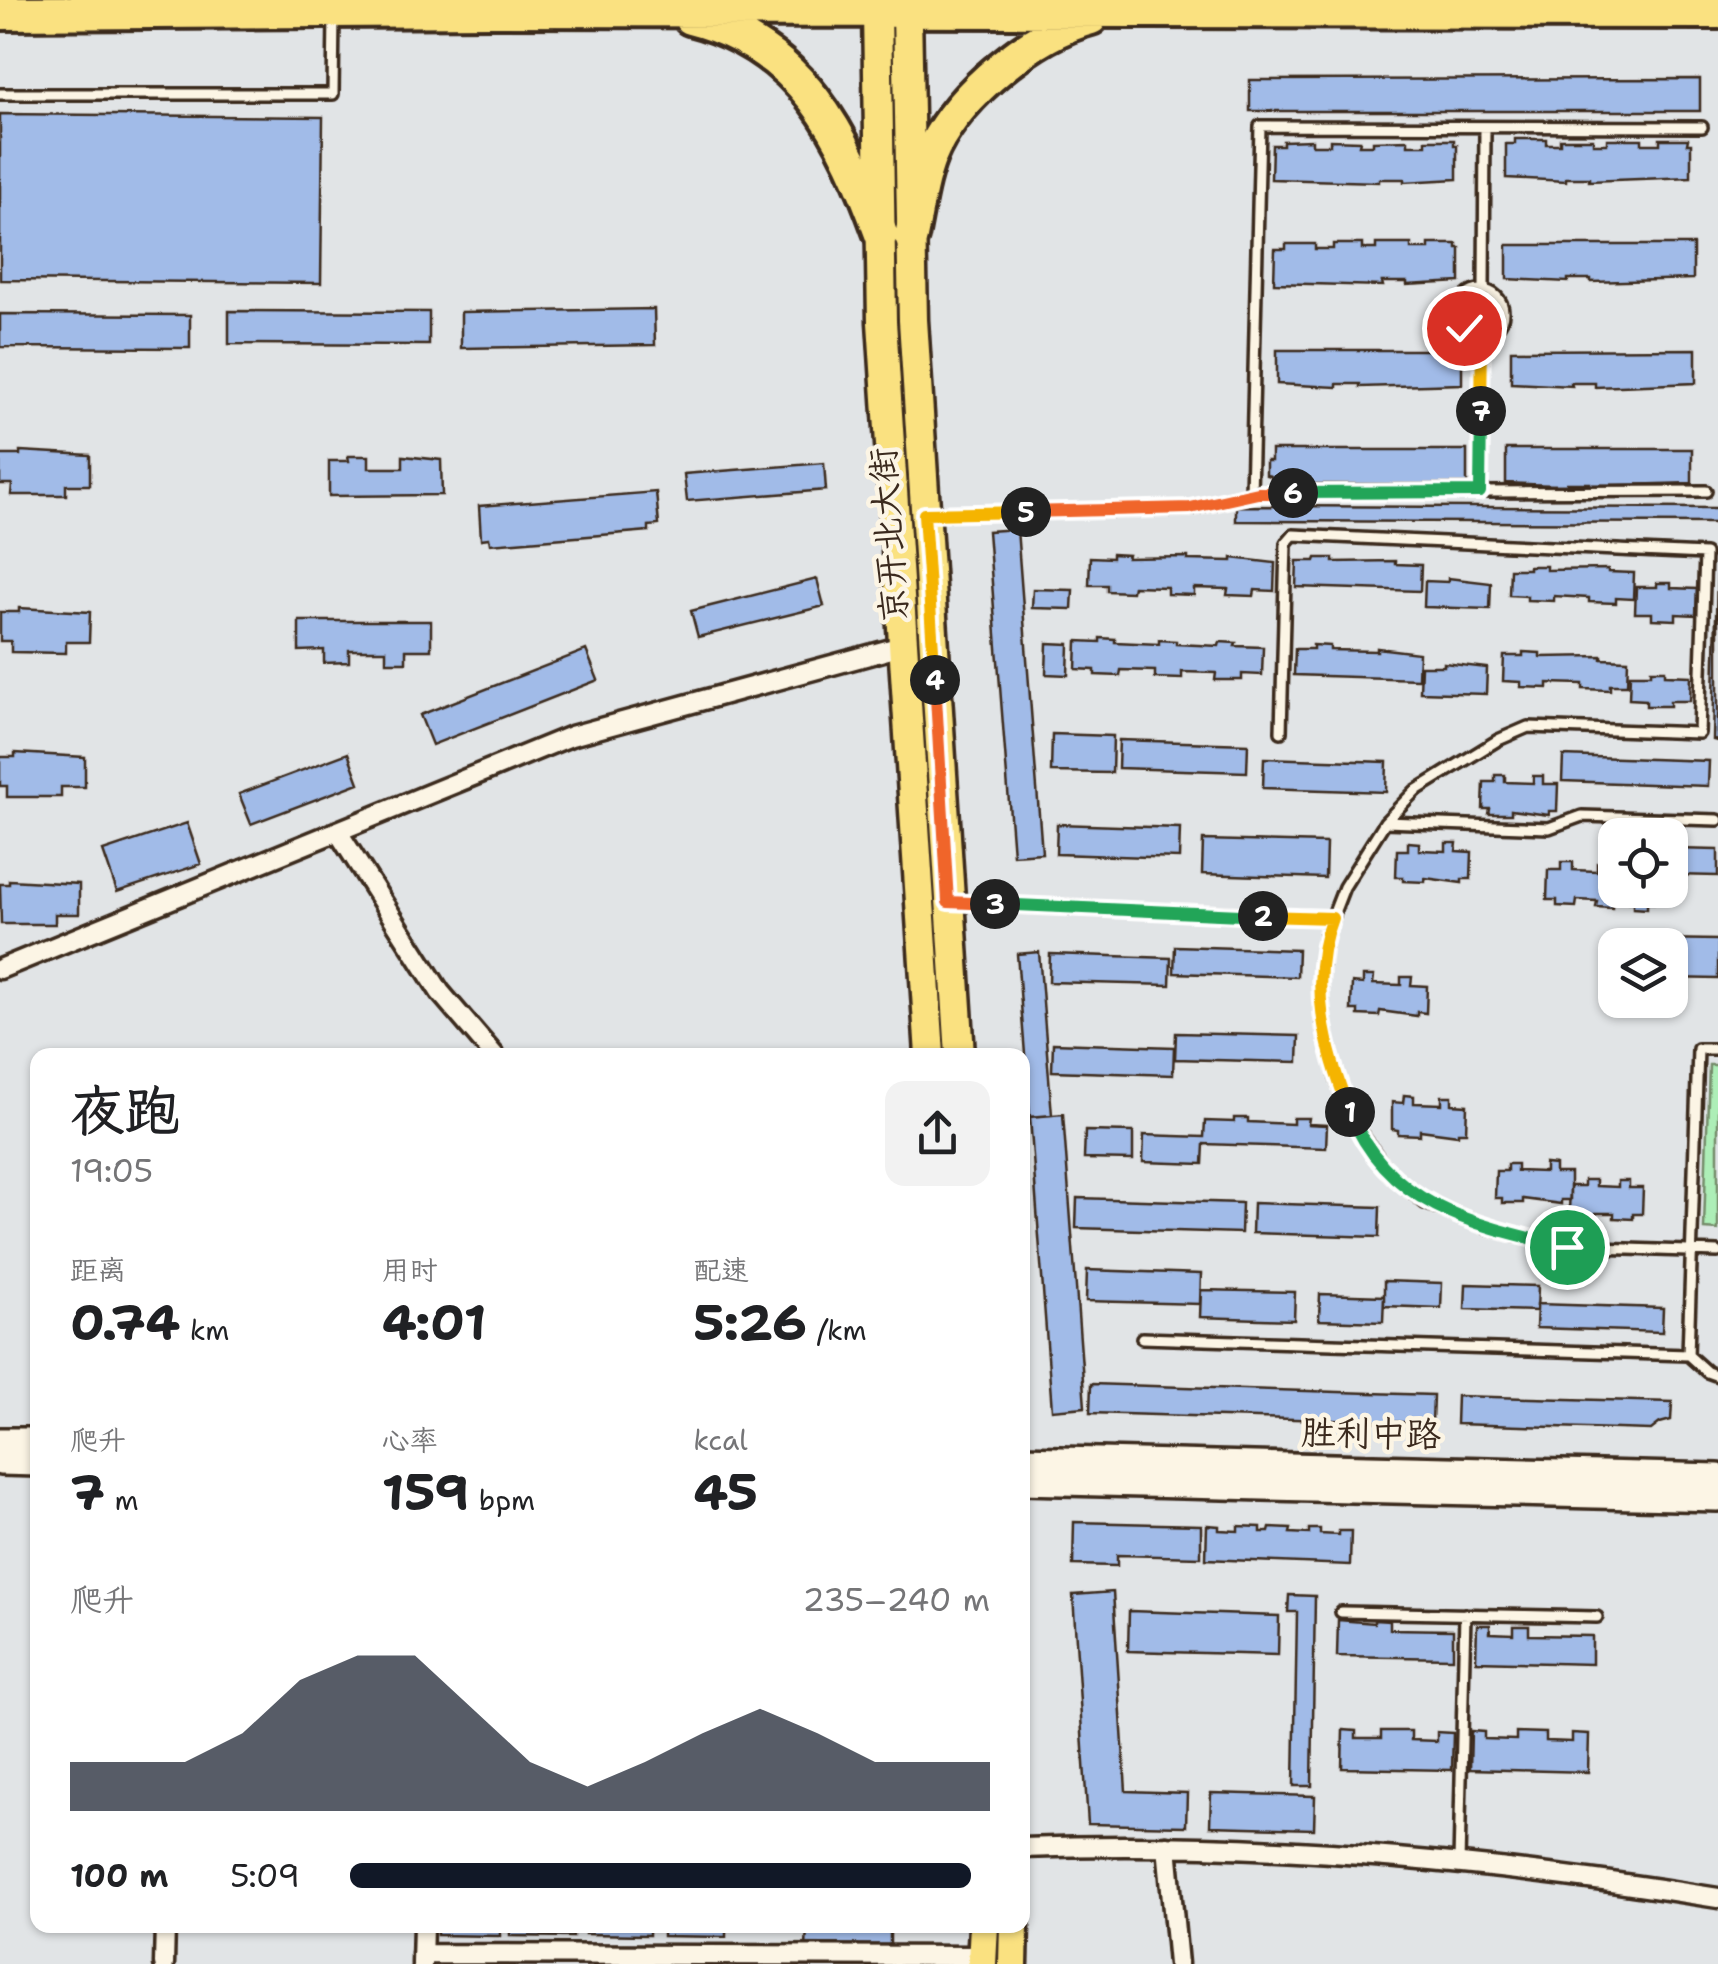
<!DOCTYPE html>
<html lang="zh">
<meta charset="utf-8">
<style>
body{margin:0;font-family:"Shantell Sans","LXGW WenKai TC",sans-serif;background:#f2f2f2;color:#202124;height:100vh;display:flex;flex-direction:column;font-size:38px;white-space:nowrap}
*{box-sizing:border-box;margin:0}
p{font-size:32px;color:#757577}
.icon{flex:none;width:55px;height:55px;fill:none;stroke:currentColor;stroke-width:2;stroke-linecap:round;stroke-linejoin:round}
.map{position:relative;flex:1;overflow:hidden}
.side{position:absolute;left:30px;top:1048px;width:1000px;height:885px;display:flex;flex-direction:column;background:#fff;border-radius:20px;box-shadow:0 2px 8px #0004}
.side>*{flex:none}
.tools{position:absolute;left:1598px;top:818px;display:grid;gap:20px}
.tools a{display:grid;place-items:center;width:90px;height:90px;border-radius:20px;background:#fff;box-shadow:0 2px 8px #0004;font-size:50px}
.pin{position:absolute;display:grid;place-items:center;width:85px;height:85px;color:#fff;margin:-42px;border:5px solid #fff;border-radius:50%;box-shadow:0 2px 10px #0007}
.km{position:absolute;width:50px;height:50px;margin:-25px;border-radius:50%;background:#222;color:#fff;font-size:28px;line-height:50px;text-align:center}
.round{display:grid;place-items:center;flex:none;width:105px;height:105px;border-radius:20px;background:#f2f2f2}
.overview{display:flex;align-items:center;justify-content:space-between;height:170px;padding:0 40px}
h1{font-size:55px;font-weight:700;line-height:75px}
.figures{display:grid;grid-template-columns:repeat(3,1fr);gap:15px;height:170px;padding:10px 40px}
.figures div{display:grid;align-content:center}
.figures b{font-size:50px;font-weight:700}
.figures small{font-size:28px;font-weight:400}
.figures p{font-size:28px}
.chart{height:280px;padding:20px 40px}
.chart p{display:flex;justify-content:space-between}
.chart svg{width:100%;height:180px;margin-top:10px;fill:#111827;opacity:.7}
ul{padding:0 40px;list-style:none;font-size:32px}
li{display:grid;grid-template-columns:160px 120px 1fr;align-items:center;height:75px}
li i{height:25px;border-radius:12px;background:#111827}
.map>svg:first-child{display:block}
.green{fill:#adeeb7;stroke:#748c6a;stroke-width:2.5}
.building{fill:#a1bbe8;stroke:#3b2a1e;stroke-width:2.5}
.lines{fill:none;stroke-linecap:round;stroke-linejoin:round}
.lane-casing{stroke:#3b2a1e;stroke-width:16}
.street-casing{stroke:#3b2a1e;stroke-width:25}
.secondary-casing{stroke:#3b2a1e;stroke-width:32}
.primary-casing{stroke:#3b2a1e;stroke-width:35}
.highway-casing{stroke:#3b2a1e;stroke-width:40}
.lane{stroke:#fcf5e5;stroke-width:9}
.street{stroke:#fcf5e5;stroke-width:18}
.secondary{stroke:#fcf5e5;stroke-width:25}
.primary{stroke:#fae180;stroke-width:28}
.highway{stroke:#fae180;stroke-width:32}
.split-1-casing{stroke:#fff;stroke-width:20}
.split-2-casing{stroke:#fff;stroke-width:20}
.split-3-casing{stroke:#fff;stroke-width:20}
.split-4-casing{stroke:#fff;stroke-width:20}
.split-5-casing{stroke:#fff;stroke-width:20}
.split-6-casing{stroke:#fff;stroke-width:20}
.split-7-casing{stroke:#fff;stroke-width:20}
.split-8-casing{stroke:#fff;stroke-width:20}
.split-1{stroke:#22a559;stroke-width:12}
.split-2{stroke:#f5b400;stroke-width:12}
.split-3{stroke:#22a559;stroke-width:12}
.split-4{stroke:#f0652b;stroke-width:12}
.split-5{stroke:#f5b400;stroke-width:12}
.split-6{stroke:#f0652b;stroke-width:12}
.split-7{stroke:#22a559;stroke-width:12}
.split-8{stroke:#f5b400;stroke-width:12}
.labels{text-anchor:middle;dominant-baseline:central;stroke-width:9;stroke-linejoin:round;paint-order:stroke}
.street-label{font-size:35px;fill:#3b2a1e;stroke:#fcf5e5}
</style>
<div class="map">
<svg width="1718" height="1964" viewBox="0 0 1718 1964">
<rect width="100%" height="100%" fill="#e1e4e6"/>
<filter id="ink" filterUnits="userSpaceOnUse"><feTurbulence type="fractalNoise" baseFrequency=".01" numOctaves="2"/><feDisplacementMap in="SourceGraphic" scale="20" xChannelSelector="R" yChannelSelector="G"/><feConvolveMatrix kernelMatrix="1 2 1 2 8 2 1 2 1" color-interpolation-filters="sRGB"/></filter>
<g filter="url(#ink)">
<!-- green -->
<path class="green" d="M1709 1065H1718V1230L1704 1229Z"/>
<!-- building -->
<path class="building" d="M1700 79V111H1250V80Z
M0 114 323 117 321 283 0 280Z
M1515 139H1546V144H1560V139H1593V144H1607V139H1642V144H1660V139H1688L1687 144H1691V177L1589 181V178H1566V181L1506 178V144H1515Z
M1312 140V145H1330V140L1360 141 1359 145H1373V141L1408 140V145H1426V140H1454V145H1457V179L1404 182V179H1379V182L1271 179 1272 145H1283V141Z
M1286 244H1315V249H1333V244H1362V249H1376V244H1411V249H1429V244H1457V248H1460V282L1407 285V282H1382L1383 286 1274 283 1275 249H1286Z
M1507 245H1693V279L1591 282V279H1568V282L1507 279Z
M654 309 655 345 461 348V312Z
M229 311 429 312V345L229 344Z
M0 314 190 315V348L0 347Z
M1696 349V383L1595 387V383H1571L1572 386 1511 383V350Z
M1277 350H1462V384L1360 387V384H1337V387L1277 384Z
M1506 449H1692V483L1590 486V483H1567V486L1506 483Z
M1271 450H1467V484H1271V476L1266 475V461H1271Z
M20 451 90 455V485H66V495H11L12 484H0V455H20Z
M348 456H369V468H403V456L441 460 442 495 329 496V461H349Z
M824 463 826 490 687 501 684 474Z
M656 492 659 525 649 526V531L490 544 489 538 481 539 479 506Z
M1236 506 1718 508V523L1236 521Z
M1017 529 1042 853 1013 855 988 531Z
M1718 534V741L1713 740Z
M1112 554 1128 555 1127 558 1188 557V560L1232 561V558L1275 563 1274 591 1255 590 1254 596 1227 595 1228 589 1194 588V595L1167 594V587L1133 586 1132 592 1107 591V585H1089L1090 557 1112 558Z
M1316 558H1333V562L1395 561V564L1421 565 1420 591 1296 587 1297 561H1315Z
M1529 566H1546V570L1608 569V572L1634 573 1633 599 1616 598V603L1589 602V598L1554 596V601L1527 600V596L1509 595 1510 569H1529Z
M1448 578 1491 583 1490 609 1424 607 1425 581 1448 582Z
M817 579 824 606 698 637 691 611Z
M1657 583H1671V588L1697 589 1696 615 1676 614V620L1652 619V613H1635L1636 587H1657Z
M1033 589 1073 590 1072 609 1032 608Z
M19 608 90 612 89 642H66V653L11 652V641H0V612H19Z
M299 621H431V650H406V662H386V650H349V662L324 663V650L299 651Z
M1100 638 1115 639V642L1159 644V640L1176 641V644L1219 646 1220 642 1236 643 1235 646 1263 647 1262 675 1242 674V680H1215L1216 673 1182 672V679L1155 678V671L1121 670 1120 676 1095 675V670L1076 669 1077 641 1100 642Z
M1047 643 1069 644 1068 675 1046 674Z
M1313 645 1330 646V650L1377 651V648L1419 653 1418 679 1294 675 1295 649H1313Z
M586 650 598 680 432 745 420 715Z
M1523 652 1540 653V657L1602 656V659L1628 660 1627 685H1610V690L1583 689V684L1548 683V688L1521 687V682L1503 681 1504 656H1523Z
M1444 663 1487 668 1486 694 1420 692 1421 666H1444Z
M1651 670H1665V675L1691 676 1690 701H1670V706H1646V700L1629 699 1630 674H1651Z
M1052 734 1113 736 1112 773 1051 772Z
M1119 740 1248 744 1247 772 1118 768Z
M15 753 85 757V787H61V797H7V786H0V757H15Z
M348 753 359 783 251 824 239 794Z
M1563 756 1709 761 1708 786 1562 781Z
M1264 758 1387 762 1386 792 1263 788Z
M1495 775H1505V782L1533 783V776H1543V784H1558L1557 811H1549V815L1511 810V814H1489L1490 809H1483L1484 782H1495Z
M187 823 201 864 117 892 103 851Z
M1057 824 1180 828 1179 858 1056 854Z
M1203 840 1326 843 1325 878 1202 874Z
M1408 842 1419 843V850L1446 851V843H1457L1456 851 1472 852 1471 879H1462V883L1425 878V882L1403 881V877H1396L1397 850H1408Z
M1675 849 1718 850V876L1674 875Z
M1561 862H1573V870L1597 871V863L1609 864V872H1615V890H1660V903H1647V909L1633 908V902H1612V908L1596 907 1597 901 1577 900 1576 907 1557 906V900H1547L1548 870H1561Z
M9 880 79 884V914H55V924H1L0 884H9Z
M1659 939 1718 940V979L1670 978V945H1658Z
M1175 946 1298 950 1297 977 1174 973Z
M1039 952 1052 1115 1030 1117 1017 954Z
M1050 954 1171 958 1170 985 1049 982Z
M1363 976H1374L1373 984 1401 985V977H1412L1411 985 1427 986 1426 1013 1417 1012V1016L1380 1011 1379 1016 1358 1015V1010H1351L1352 983 1363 984Z
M1176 1033 1299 1036 1298 1062 1175 1059Z
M1053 1043 1174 1047 1173 1075 1052 1071Z
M1404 1095 1414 1096V1103L1442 1104V1096H1452V1104L1467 1105 1466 1132H1458V1135L1420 1130V1135L1398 1134V1130L1392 1129V1102L1403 1103Z
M1063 1114 1085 1407 1052 1410 1030 1117Z
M1234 1118H1248V1122L1293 1124V1118H1309L1308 1124 1327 1125 1326 1148 1204 1144 1203 1164 1143 1162 1144 1135 1204 1137 1205 1121 1234 1122Z
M1085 1131 1133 1132V1160L1084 1159Z
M1507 1164H1517V1171L1545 1172V1164L1555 1165V1173H1570V1200H1561V1204L1523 1199V1203H1502V1198H1495L1496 1171H1507Z
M1584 1180H1596V1186L1618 1187V1181H1629V1188H1643L1642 1214H1633V1219L1614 1218V1213H1596V1218L1580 1217V1212H1569L1570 1186H1584Z
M1077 1198 1242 1203 1241 1233 1076 1228Z
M1253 1203 1380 1207 1379 1237 1252 1233Z
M1087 1270 1201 1274 1200 1304 1086 1301Z
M1384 1281 1442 1283 1441 1308 1384 1306Z
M1466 1284 1538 1286 1537 1311 1465 1309Z
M1201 1290 1295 1292 1294 1320 1200 1317Z
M1320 1294 1384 1296 1383 1322 1319 1320Z
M1537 1304 1663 1308 1662 1332 1536 1328Z
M1091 1384 1433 1395 1432 1423 1090 1413Z
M1457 1396 1672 1402 1671 1420 1660 1423 1651 1430 1456 1424Z
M1074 1522 1201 1525V1557L1117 1555V1566L1073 1565Z
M1207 1525 1219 1526V1530L1238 1531V1526L1261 1527V1532H1269L1270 1528 1291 1529 1290 1533 1309 1534V1529H1320V1534L1339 1535V1531H1351L1350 1565 1206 1559Z
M1113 1592 1126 1791 1187 1793 1186 1826 1088 1824 1073 1595Z
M1289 1595 1315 1596 1312 1786H1294L1297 1612H1288Z
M1129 1611 1279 1616 1278 1655 1128 1651Z
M1338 1620 1374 1623V1620L1390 1621V1629L1453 1630V1658L1337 1656Z
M1477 1625H1490V1633L1513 1634V1626H1529V1635L1592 1636V1664L1476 1661Z
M1343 1730 1356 1731V1738H1381V1731H1411V1740L1437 1741V1732L1453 1733 1452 1770 1342 1768Z
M1471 1731 1484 1732V1739L1516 1740V1732L1546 1733V1741L1572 1742V1733L1589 1734 1588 1772 1470 1769Z
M1211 1793 1315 1796 1314 1829 1210 1826Z
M437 1925H500V1936L437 1935Z
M510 1925H573V1937L510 1936Z
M586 1925H649V1935L585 1934Z
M663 1925H726V1937L663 1936Z
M807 1925H890V1949H806Z"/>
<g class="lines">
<defs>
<path id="lane" d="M0 94H333L334 15
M1459 312a22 22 0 1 1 44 0a22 22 0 1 1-44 0Z
M1484 290 1485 127
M1480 492 1482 335
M1251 494 1260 126 1702 127
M927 514 1190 509 1257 493 1706 491
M1281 732 1286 543 1293 535 1705 554 1699 733 1528 727 1498 740 1415 791 1385 822 1344 887 1325 936 1320 982 1323 1024 1336 1078 1355 1124 1389 1173 1425 1203 1492 1229 1567 1247 1718 1252
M1385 822 1549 828 1582 816 1718 820
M956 903 1332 918
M1142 1338 1688 1355 1707 1372 1718 1376
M1688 1355 1698 1049H1718
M1341 1612 1597 1617
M1459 1863 1465 1614"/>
<path id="street" d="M338 832 440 992 494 1055
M0 969 571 736 902 646
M1167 1846 1178 1964
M1022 1848C1255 1839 1488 1861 1718 1898
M422 1954 983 1956
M164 1964 165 1925
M422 1964 423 1925"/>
<path id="secondary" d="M0 1441H38
M1022 1459 1718 1477
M0 1462 38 1463
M1022 1481 1718 1498"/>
<path id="primary" d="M877 11 882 322 930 1055
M907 11 913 320 960 1055
M982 1964 984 1925
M1013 1964 1014 1925"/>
<path id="highway" d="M0 13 492 10 1718 12
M690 18C802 46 845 135 881 234
M911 237C917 208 921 174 934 147 961 93 1033 33 1091 18"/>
</defs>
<!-- lane casing -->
<use href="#lane" class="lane-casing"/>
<!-- street casing -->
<use href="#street" class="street-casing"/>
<!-- secondary casing -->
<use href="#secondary" class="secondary-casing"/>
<!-- primary casing -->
<use href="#primary" class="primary-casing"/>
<!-- highway casing -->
<use href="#highway" class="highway-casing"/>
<!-- lane -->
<use href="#lane" class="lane"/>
<!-- street -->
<use href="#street" class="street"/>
<!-- secondary -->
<use href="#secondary" class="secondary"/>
<!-- primary -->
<use href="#primary" class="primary"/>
<!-- highway -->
<use href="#highway" class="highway"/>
</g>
</g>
<g class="lines" filter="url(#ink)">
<defs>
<path id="split-1" d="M1350 1112C1387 1207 1478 1226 1567 1247"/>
<path id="split-2" d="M1263 916 1332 918C1307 982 1326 1052 1350 1112"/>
<path id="split-3" d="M995 904 1263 916"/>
<path id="split-4" d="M935 680 948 902 995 904"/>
<path id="split-5" d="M935 680 924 514 1026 512"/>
<path id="split-6" d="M1026 512 1190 508 1258 493H1293"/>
<path id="split-7" d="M1293 493 1480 492 1481 411"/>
<path id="split-8" d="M1464 328 1482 335 1481 411"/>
</defs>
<!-- split-1 casing -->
<use href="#split-1" class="split-1-casing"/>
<!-- split-2 casing -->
<use href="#split-2" class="split-2-casing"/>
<!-- split-3 casing -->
<use href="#split-3" class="split-3-casing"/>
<!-- split-4 casing -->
<use href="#split-4" class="split-4-casing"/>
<!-- split-5 casing -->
<use href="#split-5" class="split-5-casing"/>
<!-- split-6 casing -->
<use href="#split-6" class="split-6-casing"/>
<!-- split-7 casing -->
<use href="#split-7" class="split-7-casing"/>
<!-- split-8 casing -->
<use href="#split-8" class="split-8-casing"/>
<!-- split-1 -->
<use href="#split-1" class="split-1"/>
<!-- split-2 -->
<use href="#split-2" class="split-2"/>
<!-- split-3 -->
<use href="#split-3" class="split-3"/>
<!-- split-4 -->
<use href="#split-4" class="split-4"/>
<!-- split-5 -->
<use href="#split-5" class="split-5"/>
<!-- split-6 -->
<use href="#split-6" class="split-6"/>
<!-- split-7 -->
<use href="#split-7" class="split-7"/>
<!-- split-8 -->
<use href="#split-8" class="split-8"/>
</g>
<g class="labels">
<!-- street labels -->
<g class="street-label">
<text transform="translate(888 535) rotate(-94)">京开北大街</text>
<text transform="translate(1371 1433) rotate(1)">胜利中路</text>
</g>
</g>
</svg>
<div class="tools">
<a><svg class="icon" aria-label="locate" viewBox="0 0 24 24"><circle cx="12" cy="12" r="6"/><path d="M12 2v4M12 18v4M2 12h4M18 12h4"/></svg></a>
<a><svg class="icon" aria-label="layers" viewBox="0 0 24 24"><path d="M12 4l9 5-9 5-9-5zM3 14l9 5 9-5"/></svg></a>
</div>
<div class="pin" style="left:1567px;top:1247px;background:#1e9e55"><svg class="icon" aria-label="arrive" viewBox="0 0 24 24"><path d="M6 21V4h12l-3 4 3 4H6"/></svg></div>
<div class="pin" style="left:1464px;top:328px;background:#d93025"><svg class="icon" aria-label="check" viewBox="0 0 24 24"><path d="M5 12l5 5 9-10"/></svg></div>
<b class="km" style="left:1350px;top:1112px">1</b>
<b class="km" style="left:1263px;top:916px">2</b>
<b class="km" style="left:995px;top:904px">3</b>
<b class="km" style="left:935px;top:680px">4</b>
<b class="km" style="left:1026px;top:512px">5</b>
<b class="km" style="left:1293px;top:493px">6</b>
<b class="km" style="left:1481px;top:411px">7</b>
<section class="side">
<div class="overview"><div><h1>夜跑</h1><p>19:05</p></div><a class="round"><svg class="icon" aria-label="share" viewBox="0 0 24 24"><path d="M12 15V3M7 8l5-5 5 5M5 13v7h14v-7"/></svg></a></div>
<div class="figures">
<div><p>距离</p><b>0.74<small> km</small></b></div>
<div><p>用时</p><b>4:01</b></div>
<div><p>配速</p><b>5:26<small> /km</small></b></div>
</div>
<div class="figures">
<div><p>爬升</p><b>7<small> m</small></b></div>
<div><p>心率</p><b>159<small> bpm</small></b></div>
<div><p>kcal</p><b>45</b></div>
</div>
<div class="chart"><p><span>爬升</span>235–240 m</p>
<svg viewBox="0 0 160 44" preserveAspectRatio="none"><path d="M0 44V32L10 32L20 32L30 25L40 12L50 6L60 6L70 19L80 32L90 38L100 32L110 25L120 19L130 25L140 32L150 32L160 32V44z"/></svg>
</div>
<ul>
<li><b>100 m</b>5:09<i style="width:97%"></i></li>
</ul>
</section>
</div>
